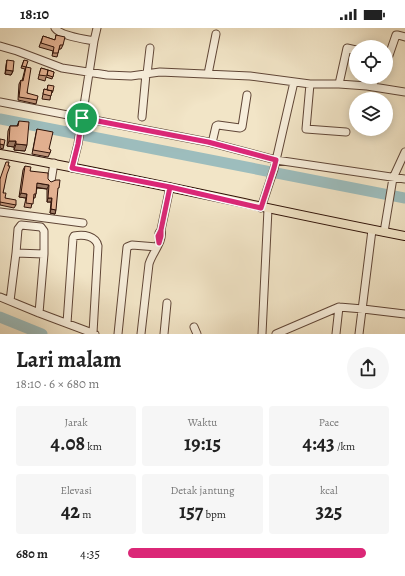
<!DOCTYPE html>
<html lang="id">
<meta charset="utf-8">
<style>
body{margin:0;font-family:Alegreya,serif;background:#f6f6f6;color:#222;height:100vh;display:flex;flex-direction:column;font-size:15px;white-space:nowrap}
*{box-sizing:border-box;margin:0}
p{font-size:13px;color:#767676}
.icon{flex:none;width:22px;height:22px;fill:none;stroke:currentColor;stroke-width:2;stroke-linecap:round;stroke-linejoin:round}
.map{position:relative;height:306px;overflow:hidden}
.drawer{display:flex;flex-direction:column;background:#fff;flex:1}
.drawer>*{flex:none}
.controls{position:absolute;left:349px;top:12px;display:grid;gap:8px}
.controls a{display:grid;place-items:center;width:44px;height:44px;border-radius:50%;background:#fff;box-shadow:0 2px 10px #0003;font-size:20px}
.pin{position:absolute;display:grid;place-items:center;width:34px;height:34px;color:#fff;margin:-17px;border:2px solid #fff;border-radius:50%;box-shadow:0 1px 4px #0007}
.round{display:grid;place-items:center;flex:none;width:42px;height:42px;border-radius:21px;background:#f6f6f6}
.headline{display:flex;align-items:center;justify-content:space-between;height:68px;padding:0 16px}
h1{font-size:22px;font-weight:600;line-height:30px}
.stats{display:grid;grid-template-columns:repeat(3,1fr);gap:6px;height:68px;padding:4px 16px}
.stats div{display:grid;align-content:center;border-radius:4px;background:#f6f6f6;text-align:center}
.stats b{font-size:20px;font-weight:600}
.stats small{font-size:11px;font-weight:400}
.stats p{font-size:11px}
ul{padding:0 16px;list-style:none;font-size:13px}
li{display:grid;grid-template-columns:64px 48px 1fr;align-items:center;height:30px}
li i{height:10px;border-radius:5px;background:#db2777}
.status{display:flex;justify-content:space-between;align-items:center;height:28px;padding:0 20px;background:#fff;direction:ltr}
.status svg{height:11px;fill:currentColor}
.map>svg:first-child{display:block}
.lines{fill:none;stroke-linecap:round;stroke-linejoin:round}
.river{stroke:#9dbdbd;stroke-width:11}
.minor-casing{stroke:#604637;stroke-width:9}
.major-casing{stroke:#2f1107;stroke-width:10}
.minor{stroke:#f7eedb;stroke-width:7}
.major{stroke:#f2e5c7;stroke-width:8}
.wall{fill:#c3987d;stroke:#2f1107}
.shaded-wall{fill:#9f7c66;stroke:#2f1107}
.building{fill:#e3b191;stroke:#2f1107}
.route-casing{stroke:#fff;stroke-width:8}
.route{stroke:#db2777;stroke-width:5}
</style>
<div class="status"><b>18:10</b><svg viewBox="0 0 49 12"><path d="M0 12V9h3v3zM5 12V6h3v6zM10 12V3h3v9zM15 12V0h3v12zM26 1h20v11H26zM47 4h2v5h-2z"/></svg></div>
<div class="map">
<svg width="405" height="306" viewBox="0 0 405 306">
<rect width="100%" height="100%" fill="#f2e5c7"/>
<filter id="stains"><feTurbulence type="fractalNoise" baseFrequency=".005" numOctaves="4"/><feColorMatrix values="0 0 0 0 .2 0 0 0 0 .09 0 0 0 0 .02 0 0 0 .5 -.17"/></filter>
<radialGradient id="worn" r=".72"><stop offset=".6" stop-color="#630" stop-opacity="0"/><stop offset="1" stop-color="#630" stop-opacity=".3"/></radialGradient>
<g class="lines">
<!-- river -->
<path class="river" d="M0 91 405 170
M0 289 42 306"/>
<defs>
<path id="minor" d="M55 0C60 8 84 11 94 13L78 116 72 140
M94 13 97 0
M0 18 17 23 62 40 107 47 131 48 160 44 250 48 310 56H339L367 58 405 64
M386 36 396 7H398L405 9
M147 46 150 20
M208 46 216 6
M310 56 306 101 346 104
M339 56 347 20 356 22
M373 59 375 49
M0 74 208 114 276 132 405 151
M142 89 146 46
M212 115 216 98 218 97 240 100 242 99 247 67
M51 153 54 135
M261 180 274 141 294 54
M0 184 83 195
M384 204 393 150 405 124
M159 205 161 202 170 159
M0 269 39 285 95 306
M10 273 16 225
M39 285 44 226V203L41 199 21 197 18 201 16 225 44 226
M67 295 73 210 74 208C84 206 96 208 98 218L93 305
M194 299 197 306
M118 306 127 219 132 217 157 219
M141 306 149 236C152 225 164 213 161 202
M164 306 167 275
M262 306 268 181
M276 306 339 279 363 281 405 286
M336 306 339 279
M359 306 372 202"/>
<path id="major" d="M0 126C136 150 270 182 405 208"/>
</defs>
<!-- minor casing -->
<use href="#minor" class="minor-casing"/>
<!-- major casing -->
<use href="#major" class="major-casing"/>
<!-- minor -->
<use href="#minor" class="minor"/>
<!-- major -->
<use href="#major" class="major"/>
</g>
<!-- wall -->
<path class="wall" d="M56 7 63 17 61 21H59L57 29 52 28 53 23 39 19 43 8 55 12Z
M7 32 13 43 11 47 5 46 6 37Z
M24 32 26 39 27 65 37 72 36 76 18 72 19 56 21 52 22 53 25 41 21 40Z
M41 40 54 44 52 51 46 49 45 53 38 51Z
M48 57 53 63 52 65H51L50 72 42 71 44 61 47 62Z
M19 93 25 123 14 122V119L7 118 8 103 10 98H17Z
M37 101 49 121 50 125 48 129 32 126 36 105Z
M25 138 30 143 48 151 57 164 55 186 50 185 51 174H47V161L37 160 35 170H33L31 180 24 179 26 170 19 169 23 142Z
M6 146 3 165 5 170 16 177 14 180 0 177V151Z"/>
<!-- shaded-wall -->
<path class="shaded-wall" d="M6 42 13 43 11 47 5 46Z
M9 113H16L14 119 7 118Z
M0 116 4 117 3 121 0 120Z
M16 116 27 117 25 123 14 122Z
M37 155 49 157 47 161 35 159Z
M21 165 27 166 26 170 19 169Z
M48 170H52L51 174H47Z
M51 181 56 182 55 186 50 185Z"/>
<!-- building -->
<path class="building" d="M56 7 65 9 63 17H60L58 25H53L54 19 41 15 43 8 55 12Z
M7 32 14 33 13 43 6 42Z
M24 32 28 33 26 39 22 38Z
M26 39 31 40 27 65 38 68 37 72 19 69 21 52 23 53Z
M41 40 48 42 47 48 39 47Z
M48 42 54 44 53 49 47 47Z
M48 57 54 58 53 63 47 62Z
M44 61 52 63 51 68 43 66Z
M19 93 29 94 27 117 16 116V113H9L10 98H18Z
M37 101 53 104 49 121 51 122 50 125 33 122Z
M0 111 5 112 4 117 0 116Z
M6 134H9L8 138H10L7 146 3 165H6L5 170 16 172V177L0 174V151Z
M25 138 31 139 30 143 48 145V151L51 154 56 152H60L59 160H58L56 182 51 181 52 170H48L49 157 37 155 36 166H34L33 176 26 175 27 166 21 165Z"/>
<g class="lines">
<defs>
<path id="route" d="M82 90 78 116 72 140 170 159 161 202 158 208 159 215 161 208V202L170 159 261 180 274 140 276 132 208 114 82 90"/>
</defs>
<!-- route casing -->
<use href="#route" class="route-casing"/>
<!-- route -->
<use href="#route" class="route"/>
</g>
<rect width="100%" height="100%" filter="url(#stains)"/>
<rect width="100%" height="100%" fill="url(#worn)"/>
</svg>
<div class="controls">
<a><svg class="icon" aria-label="locate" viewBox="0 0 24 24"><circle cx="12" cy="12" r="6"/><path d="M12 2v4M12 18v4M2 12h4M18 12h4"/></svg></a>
<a><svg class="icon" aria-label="layers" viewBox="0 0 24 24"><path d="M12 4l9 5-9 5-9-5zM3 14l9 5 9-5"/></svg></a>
</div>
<div class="pin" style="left:82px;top:90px;background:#1e9e55"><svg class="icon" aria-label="arrive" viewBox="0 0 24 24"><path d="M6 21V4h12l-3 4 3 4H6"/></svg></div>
</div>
<section class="drawer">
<div class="headline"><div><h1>Lari malam</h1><p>18:10 · 6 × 680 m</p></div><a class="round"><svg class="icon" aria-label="share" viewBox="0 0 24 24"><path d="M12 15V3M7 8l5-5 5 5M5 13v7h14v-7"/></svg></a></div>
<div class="stats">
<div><p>Jarak</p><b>4.08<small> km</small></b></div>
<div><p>Waktu</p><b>19:15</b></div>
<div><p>Pace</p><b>4:43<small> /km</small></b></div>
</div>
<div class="stats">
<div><p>Elevasi</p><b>42<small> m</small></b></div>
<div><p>Detak jantung</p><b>157<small> bpm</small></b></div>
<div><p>kcal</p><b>325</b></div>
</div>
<ul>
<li><b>680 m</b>4:35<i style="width:91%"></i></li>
</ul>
</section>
